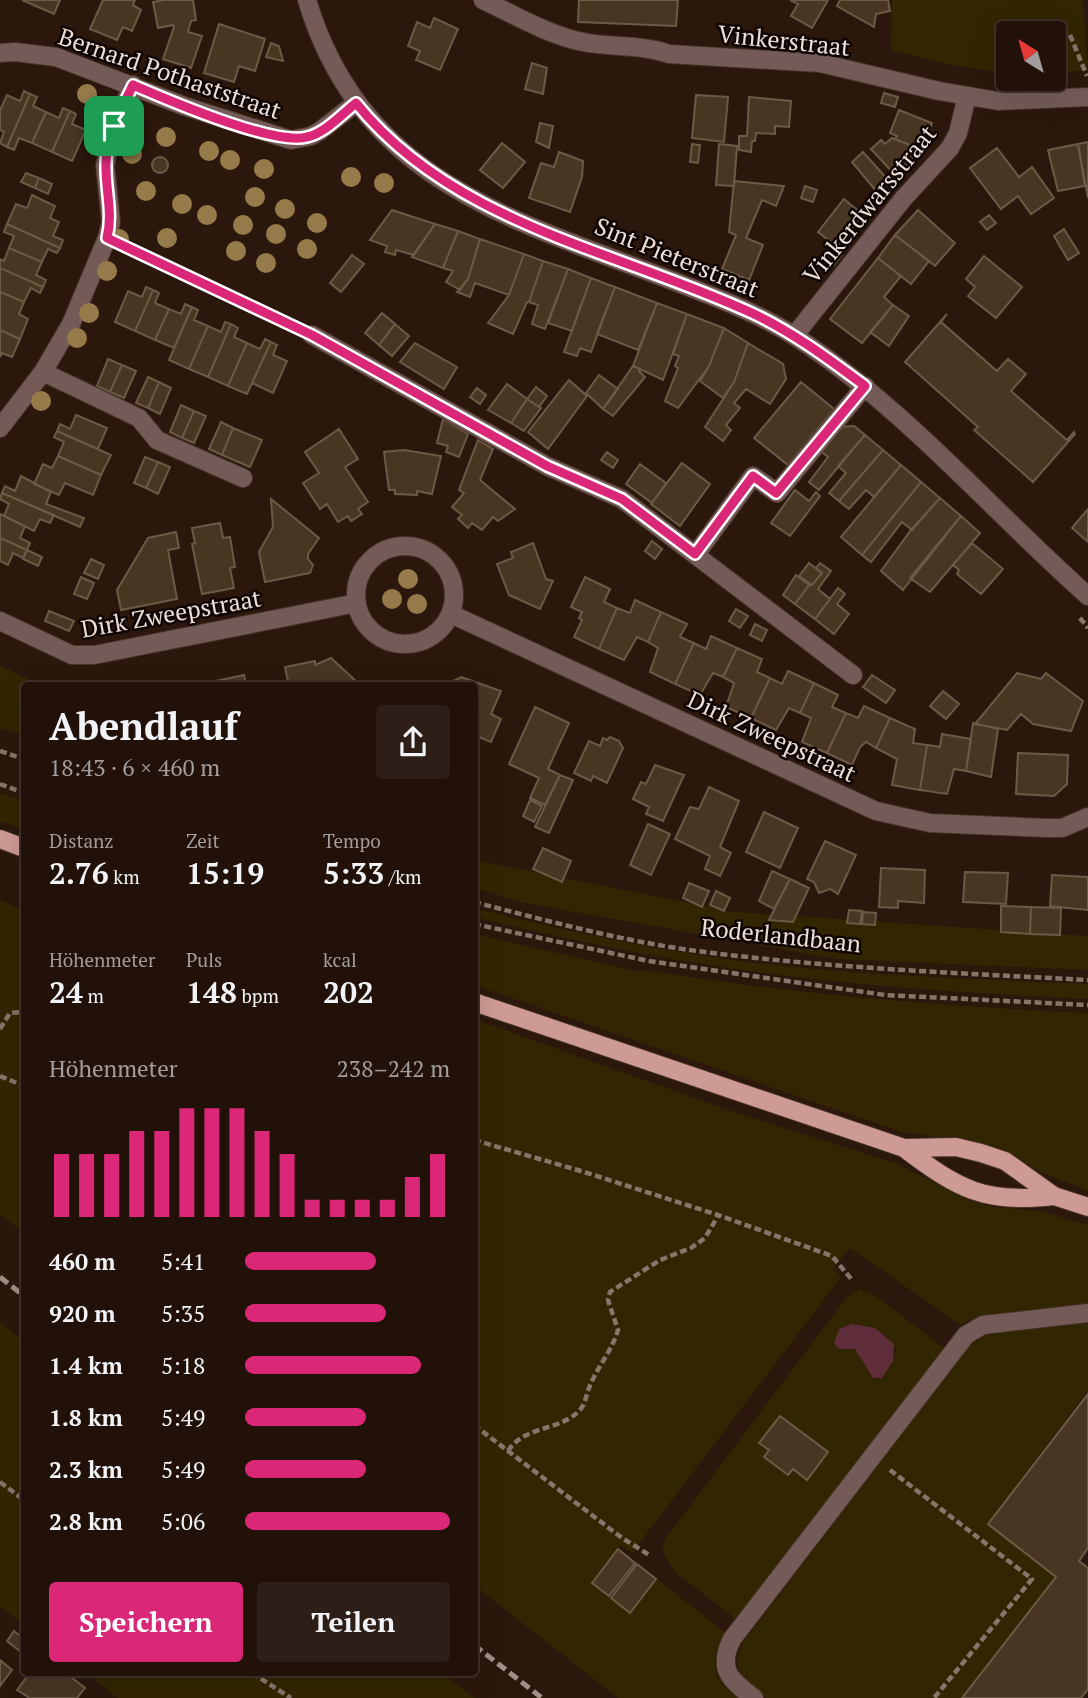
<!DOCTYPE html>
<html lang="de">
<meta charset="utf-8">
<style>
body{margin:0;font-family:"PT Serif",serif;background:#2d1f17;color:#f1f3f6;height:100vh;display:flex;flex-direction:column;font-size:26px;white-space:nowrap}
*{box-sizing:border-box;margin:0}
p{font-size:23px;color:#a29d9c}
.icon{flex:none;width:38px;height:38px;fill:none;stroke:currentColor;stroke-width:2;stroke-linecap:round;stroke-linejoin:round}
.map{position:relative;flex:1;overflow:hidden}
.panel{position:absolute;left:21px;top:682px;width:457px;height:994px;display:flex;flex-direction:column;background:#211109;border-radius:7px;box-shadow:0 7px 28px #0002,0 0 0 2px #3e312a}
.panel>*{flex:none}
.needle{width:46px;rotate:323deg}
.controls{position:absolute;left:996px;top:21px;display:grid;gap:14px}
.controls a{display:grid;place-items:center;width:70px;height:70px;border-radius:7px;background:#211109;box-shadow:0 7px 28px #0002,0 0 0 2px #3e312a;font-size:35px}
.pin{position:absolute;display:grid;place-items:center;width:60px;height:60px;color:#fff;margin:-30px;border-radius:14px;box-shadow:0 4px 10px #0006}
.round{display:grid;place-items:center;flex:none;width:74px;height:74px;border-radius:7px;background:#2d1f17}
.summary{display:flex;align-items:center;justify-content:space-between;height:119px;padding:0 28px}
h1{font-size:38px;font-weight:600;line-height:52px}
.stats{display:grid;grid-template-columns:repeat(3,1fr);gap:10px;height:119px;padding:7px 28px}
.stats div{display:grid;align-content:center}
.stats b{font-size:30px;font-weight:600}
.stats small{font-size:19px;font-weight:400}
.stats p{font-size:19px}
.chart{height:196px;padding:14px 28px}
.chart p{display:flex;justify-content:space-between}
.chart svg{width:100%;height:126px;margin-top:7px;stroke:#db2777;stroke-width:6}
.action{display:flex;gap:14px;margin-top:auto;padding:14px 28px}
.action a{flex:1;height:80px;border-radius:7px;background:#db2777;color:#fff;font-size:28px;font-weight:600;line-height:80px;text-align:center}
.action a+a{background:#2d1f17;color:#f1f3f6}
ul{padding:0 28px;list-style:none;font-size:23px}
li{display:grid;grid-template-columns:112px 84px 1fr;align-items:center;height:52px}
li i{height:18px;border-radius:9px;background:#db2777}
.map>svg:first-child{display:block}
.green{fill:#322602;fill-rule:evenodd}
.water{fill:#5f2d3a}
.building{fill:#483623;stroke:#6d5a46;stroke-width:2}
.lines{fill:none;stroke-linecap:round;stroke-linejoin:round}
.minor-casing{stroke:#473328;stroke-width:20}
.major-casing{stroke:#473328;stroke-width:20}
.path{stroke:#87756b;stroke-width:4.5;stroke-dasharray:7 3.5;stroke-linecap:butt}
.minor{stroke:#745b58;stroke-width:18}
.major{stroke:#ce9a94;stroke-width:18}
.rail{stroke:#a19087;stroke-width:5;stroke-dasharray:10 5;stroke-linecap:butt}
.tree{fill:#967b4a}
.route-casing{stroke:#fff;stroke-width:14}
.route{stroke:#db2777;stroke-width:9}
.labels{text-anchor:middle;dominant-baseline:central;stroke-width:5;stroke-linejoin:round;paint-order:stroke}
.street-label{font-size:24px;fill:#ecddd6;stroke:#0e0503}
</style>
<div class="map">
<svg width="1088" height="1698" viewBox="0 0 1088 1698">
<rect width="100%" height="100%" fill="#2c170c"/>
<!-- green -->
<path class="green" d="M892 0H1083L1088 70 1054 73V33H1008V73L956 66 891 50Z
M0 665 41 686H24V736L0 728Z
M0 793 24 801V829L0 821Z
M474 860 735 912 1088 936V970L838 959 519 902 474 887Z
M0 900 24 910V1233L0 1214Z
M474 908C567 932 660 951 755 963 865 976 977 979 1088 984V999C987 994 887 988 787 976 681 963 577 942 474 917Z
M474 934 636 971 645 970C792 994 939 1006 1088 1013V1191L1045 1174 1003 1149 980 1143 901 1132 474 985Z
M474 1019 737 1113 898 1164 971 1201 993 1207 1041 1211 1088 1225V1303L969 1320 961 1325 850 1248 833 1269 841 1277 632 1553 620 1545 591 1583 630 1614 657 1579 727 1634C708 1660 711 1679 737 1698H618L474 1585Z
M859 1289 873 1294 944 1348 737 1620 675 1572 662 1551 665 1539 846 1298ZM849 1325C870 1328 885 1329 896 1349L888 1370 878 1380 873 1378 855 1349 837 1348 839 1329Z
M1088 1321V1390L988 1523 1056 1577 962 1698H766C746 1683 729 1670 742 1644L969 1346 985 1335Z
M0 1322 24 1342V1625L0 1606Z
M86 1673H442L474 1698H118Z"/>
<!-- water -->
<path class="water" d="M852 1324 875 1328 894 1344 893 1361 882 1378H873L855 1349H839L834 1344 839 1329Z"/>
<!-- building -->
<path class="building" d="M22 0H60L54 14Z
M103 0H135L133 5 141 10 132 31 123 27 117 40 90 29Z
M164 0H193L196 20 191 21 188 32 202 36 191 68 163 59 174 27 173 25 158 28 153 2Z
M579 0H678L676 26 578 22Z
M790 0H828L812 28 791 16 798 4Z
M840 0H888L890 11 876 14 874 27 837 6Z
M434 18 458 29 440 70 416 60 420 51 408 46 417 22 430 28Z
M219 24 265 39 255 71 239 66 234 82 204 73Z
M271 43 279 46 283 61 266 57Z
M532 63 547 68 543 94 525 89Z
M24 91 30 94 7 147 0 143 4 132 0 130V110L7 95 20 101Z
M884 93 898 97 895 107 881 103Z
M30 94 37 97 33 106 46 112 32 143 19 138 14 150 7 147Z
M696 95 728 97 724 142 692 138Z
M749 97 791 101 789 127 775 126V134L756 133 755 141H752L751 152 739 150V136H747Z
M63 108 70 111 52 152 32 143 46 112 59 118Z
M899 110 932 123 922 150 895 139 897 136 890 133Z
M70 111 76 114 72 124 86 130 72 161 52 152Z
M540 123 553 126 549 148 536 142Z
M892 138 922 150 895 175 871 149 881 140 885 144Z
M1088 142V198L1078 144Z
M502 143 525 162 503 188 480 170Z
M692 144 700 145 698 163 690 162Z
M719 144 737 146 734 186 716 185Z
M1078 144 1085 186 1058 191 1048 150Z
M997 148 1019 177 1032 167 1054 198 1031 214 1018 196 1001 209 970 168Z
M559 152 583 161 582 177 570 212 529 198 541 163 554 167Z
M863 152 889 181 877 192 852 162Z
M152 165a8 8 0 1 1 16 0a8 8 0 1 1-16 0Z
M26 173 39 178 35 188 21 182Z
M39 178 52 184 48 194 35 188Z
M734 181 784 186 776 206 762 200 746 238 763 245 749 280 722 269 736 235 729 232Z
M805 186 817 190 813 202 801 198Z
M32 195 55 206 50 218 59 222 53 236 63 240 60 248 7 224 16 204 27 208Z
M844 199 863 215 837 247 818 232Z
M392 210 435 224 414 255 396 250 395 255 385 252 387 246 370 240Z
M918 210 955 243 935 266 895 235Z
M989 215 996 223 987 230 980 222Z
M7 224 60 248 57 253 48 249 42 262 9 248 14 236 4 232Z
M435 224 458 231 443 268 412 257Z
M1064 229 1079 253 1068 260 1054 236Z
M458 231 480 239 468 279 460 290 446 282 453 271 443 268Z
M895 235 929 261 911 284 878 258Z
M480 239 524 254 509 295 475 283 470 297 457 292 468 279Z
M833 247 842 255 834 265 825 258Z
M9 248 42 262 36 275 46 280 43 287 0 268V259L4 261Z
M524 254 543 261 529 302H527L513 334 488 323 509 295Z
M352 255 364 264 341 292 330 283Z
M984 256 1022 287 996 318 968 296 975 287 966 279Z
M878 258 901 276 884 297 893 305 862 343 830 319Z
M543 261 568 269 545 329 532 324 538 305 529 302Z
M0 268 43 287 40 293 31 288 24 302 0 292Z
M568 269 591 278 572 331 548 323Z
M591 278 615 287 591 352 580 348 577 356 564 352Z
M146 287 153 290 135 331 115 322 128 291 142 297Z
M615 287 657 303 638 350 597 334Z
M153 290 159 293 155 303 169 309 155 340 135 331Z
M0 292 24 302 19 314 28 319 20 339 0 330Z
M657 303 687 314 663 380 633 366Z
M185 304 192 307 174 348 155 340 169 309 181 314Z
M893 305 909 316 889 346 870 332Z
M192 307 198 310 194 320 208 326 189 369 169 360Z
M382 313 395 324 379 345 365 333Z
M687 314 724 328 709 366 678 408 665 401 678 368 675 366 679 356 673 354Z
M947 314 941 322 997 371 1008 359 1026 374 1011 391 1067 440 1074 432 1075 434 1033 482 974 430 978 427 905 362Z
M225 322 231 324 208 377 189 369 208 326 221 332Z
M231 324 238 328 234 337 247 343 228 386 208 377Z
M395 324 409 336 392 356 379 345Z
M724 328 748 343 734 382 723 398 700 381 709 366Z
M0 330 20 339 12 357 2 353 0 357Z
M265 339 271 342 247 394 228 386 247 343 260 349Z
M271 342 277 345 273 355 287 361 273 393 252 383Z
M415 343 457 367 444 389 400 362Z
M748 343 783 364 786 379 770 404 746 389 734 403 740 408 726 425 731 430 723 441 705 427 734 382Z
M108 359 122 365 110 392 97 386Z
M122 365 136 371 124 398 110 392Z
M633 366 640 369 639 371 645 377 613 416 603 409Z
M599 375 618 389 603 409 586 393Z
M148 377 159 382 148 408 136 403Z
M569 380 587 396 548 449 528 432Z
M159 382 171 388 160 414 148 408Z
M801 382 834 409 788 465 754 438Z
M507 384 527 399 511 423 488 410Z
M536 387 547 396 539 407 527 399Z
M477 388 486 395 480 404 470 397Z
M527 399 541 408 524 431 511 423Z
M181 405 194 411 182 438 170 432Z
M194 411 206 416 194 443 182 438Z
M76 415 107 428 98 449 57 431 60 424 70 429Z
M443 419 468 434 459 457 446 452 448 446 437 443Z
M221 422 233 428 222 455 209 449Z
M854 426 865 435 819 490 809 482 828 457 822 452 840 427Z
M233 428 262 440 250 467 222 455Z
M339 429 358 459 345 467 368 502 358 509 362 514 351 521 348 516 338 522 327 504 320 509 303 483 319 473 305 452Z
M57 431 111 455 101 475 58 456 64 442 54 437Z
M865 435 883 450 839 501 829 493 846 473 838 466Z
M478 440 493 449 480 480 515 509 498 521 493 517 482 530 472 523 468 528 458 519 462 515 452 507 464 493 459 490Z
M404 450 441 456 432 494 417 491V495L395 494V490H389L384 452Z
M883 450 901 465 874 497 866 490 849 509 839 501Z
M607 452 618 460 613 468 601 460Z
M58 456 101 475 93 495 65 483 59 495 34 484 43 464 52 468Z
M145 457 158 462 146 488 134 483Z
M158 462 170 467 158 494 146 488Z
M682 463 710 484 680 526 651 504Z
M640 464 666 483 652 503 626 484Z
M901 465 921 482 862 555 841 537Z
M21 476 51 492 46 504 84 518 80 527 2 493 5 486 15 491Z
M921 482 940 498 912 530 902 522 871 562 862 555Z
M795 490 809 501 816 492 820 496 790 536 771 523Z
M2 493 54 515 50 523 40 519 34 531 4 516 9 504 0 499Z
M940 498 961 516 903 590 881 571 911 530Z
M271 499 319 538 308 554V559L313 565 310 573 265 582 259 552 273 527Z
M1088 509V542L1072 528Z
M0 514 25 526 20 538 30 543 27 550 0 538Z
M961 516 980 533 930 592 910 578Z
M220 523 223 538 230 537 235 567 230 568 234 588 202 594 192 544 195 543 192 528Z
M176 532 179 548 168 550 177 599 121 610 117 590 148 538Z
M0 538 27 550 23 558 13 553 8 565 0 561Z
M652 541 662 549 655 559 645 551Z
M533 543 546 579 553 581 540 609 509 595 497 564 513 558 511 552Z
M972 543 1003 569 981 594 957 574 959 570 953 565Z
M27 550 42 557 38 566 23 559Z
M91 559 104 565 98 579 84 573Z
M809 563 822 573 812 585 799 576Z
M820 563 831 571 818 589 830 599 815 619 795 604 810 584 812 585 822 573 816 568Z
M796 575 809 585 795 604 783 595Z
M81 577 94 583 87 599 74 594Z
M585 577 610 589 604 602 617 608 599 649 574 637 582 620 579 618 582 612 571 607Z
M838 588 845 594 837 604 849 614 834 634 815 619Z
M635 600 661 612 648 642 637 637 624 660 599 649 617 608 630 613Z
M736 609 748 616 740 628 729 621Z
M49 611 74 621 69 631 45 621Z
M661 612 687 624 680 637 694 643 675 684 650 672 658 648 648 642Z
M755 624 767 630 762 641 750 635Z
M711 636 737 648 723 677 713 673 700 695 675 684 694 643 706 649Z
M737 648 762 659 757 672 770 678 751 718 726 707 734 683 723 677Z
M331 658 356 681 351 686H289L285 667 315 661V665Z
M788 671 814 683 800 713 789 708 776 730 751 718 770 678 782 684Z
M1017 673 1041 679 1046 673 1083 701 1071 731 1033 724 1021 714 1007 730 975 724Z
M244 675 246 686H211V682Z
M872 675 895 690 886 703 863 687Z
M461 677 501 691 491 714 501 719 491 742 474 735V686H444Z
M814 683 838 695 832 707 846 713 827 753 802 742 811 718 800 713Z
M943 691 959 704 946 719 930 706Z
M864 706 890 718 876 748 866 742 860 747 852 765 827 753 846 713 858 718Z
M535 707 569 723 548 769 560 775 545 805 530 798 539 778 509 764Z
M890 718 915 729 913 743 927 745 920 790 892 785 897 759 876 748Z
M973 723 998 729 991 777 966 771Z
M942 734 971 739 966 771 954 769 947 794 920 790 927 745 940 747Z
M610 737 619 741 623 748 607 783 593 776 591 781 574 773 589 741 600 746 603 738 607 740Z
M1018 753 1068 755 1067 784 1054 796 1016 794Z
M655 765 684 775 663 821 646 814 649 807 633 799 641 782 646 784Z
M560 775 573 780 549 833 535 827Z
M709 787 739 801 720 847 731 853 720 876 705 869 710 856 675 839 690 807 699 809Z
M530 800 542 806 534 822 523 816Z
M764 812 798 828 780 868 746 852Z
M648 824 670 834 651 875 630 865Z
M825 841 856 855 838 894 830 889 819 893 814 882 807 879Z
M543 848 571 861 562 882 533 869Z
M881 868 925 870 924 903 898 901V908L879 907Z
M772 871 790 879 774 909 759 901Z
M965 872 1008 873 1006 904 963 902Z
M1052 875 1088 877V910L1050 906Z
M790 879 809 888 793 922 769 920Z
M689 883 709 891 702 907 683 898Z
M716 891 730 898 724 911 710 905Z
M1001 906 1031 907 1030 934 1001 932Z
M1031 907 1061 908 1060 935 1030 934Z
M849 910 862 911 860 924 847 923Z
M863 912 876 913 875 925 862 924Z
M1088 1394V1548L1079 1561 1088 1568V1689L1081 1698H962L1056 1577 988 1524Z
M780 1416 828 1452 807 1480 793 1469 788 1475 764 1457 769 1450 759 1443Z
M618 1549 635 1563 609 1596 592 1583Z
M637 1564 656 1579 630 1613 611 1598Z
M14 1631 24 1639V1647L21 1652 7 1641Z
M0 1660 12 1670 0 1686Z
M30 1673H66L85 1688 77 1698H30L17 1690Z"/>
<g class="lines">
<defs>
<path id="minor" d="M307 0C363 186 519 221 681 284 720 299 760 314 796 337 905 408 991 510 1088 596
M483 0C515 15 548 35 583 42 612 48 641 44 669 54L820 63 939 91 998 101 1088 97
M0 53 15 52 56 57 184 106 291 140 311 136 320 131 356 103
M312 335 547 466 622 499 853 675
M794 336 903 199 950 148 958 133 967 96
M43 372 139 418 157 440 243 478
M0 428 43 372 71 324 107 238 111 222 105 165 114 126 133 85
M356 595a49 49 0 1 1 98 0a49 49 0 1 1-98 0Z
M696 554 753 476 777 493 865 386
M451 614 876 811 930 823 1048 828H1062L1088 817
M0 621 72 655H94L357 603
M754 1698C730 1680 717 1669 732 1639L966 1335 983 1325 1088 1313"/>
<path id="major" d="M0 839 24 848
M474 1002 904 1148 956 1147 981 1153 1005 1161 1054 1196 1088 1207
M904 1148C958 1189 984 1204 1054 1196"/>
</defs>
<!-- minor casing -->
<use href="#minor" class="minor-casing"/>
<!-- major casing -->
<use href="#major" class="major-casing"/>
<!-- path -->
<path class="path" d="M1070 35 1087 76
M126 247 292 325
M1080 618 1088 628
M0 751 24 759
M0 784 24 793
M474 902C548 921 622 941 697 951 827 968 957 973 1088 980
M474 924 649 961 885 995 1088 1005
M0 1029 10 1013 24 1012
M0 1076 24 1086
M474 1140 581 1171 718 1215 832 1256 853 1281
M474 1425 622 1538 651 1556
M508 1451C524 1426 558 1431 578 1412 585 1406 586 1396 589 1388 597 1367 612 1351 618 1330L608 1300 610 1292 660 1260 691 1248 705 1238 718 1216
M890 1470 1032 1579 934 1698
M0 1482 24 1500
M252 1673 291 1698"/>
<!-- minor -->
<use href="#minor" class="minor"/>
<!-- major -->
<use href="#major" class="major"/>
<!-- rail -->
<path class="rail" d="M0 1277 24 1296
M474 1645 542 1698"/>
</g>
<!-- trees -->
<g class="tree">
<circle cx="87" cy="94" r="10"/>
<circle cx="166" cy="137" r="10"/>
<circle cx="209" cy="151" r="10"/>
<circle cx="132" cy="154" r="10"/>
<circle cx="230" cy="160" r="10"/>
<circle cx="264" cy="169" r="10"/>
<circle cx="351" cy="177" r="10"/>
<circle cx="384" cy="183" r="10"/>
<circle cx="146" cy="191" r="10"/>
<circle cx="255" cy="197" r="10"/>
<circle cx="182" cy="204" r="10"/>
<circle cx="285" cy="209" r="10"/>
<circle cx="207" cy="215" r="10"/>
<circle cx="317" cy="223" r="10"/>
<circle cx="243" cy="225" r="10"/>
<circle cx="276" cy="234" r="10"/>
<circle cx="167" cy="238" r="10"/>
<circle cx="119" cy="239" r="10"/>
<circle cx="307" cy="249" r="10"/>
<circle cx="236" cy="251" r="10"/>
<circle cx="266" cy="263" r="10"/>
<circle cx="107" cy="271" r="10"/>
<circle cx="89" cy="313" r="10"/>
<circle cx="77" cy="338" r="10"/>
<circle cx="41" cy="401" r="10"/>
<circle cx="408" cy="579" r="10"/>
<circle cx="392" cy="599" r="10"/>
<circle cx="417" cy="604" r="10"/>
</g>
<g class="lines">
<defs>
<path id="route" d="M133 85C168 100 274 146 307 137 325 133 341 115 356 103 454 225 619 251 754 314 794 333 830 360 865 386L776 493 753 476 695 554 622 499 547 466 312 335 107 238C113 214 106 192 106 168 105 139 121 110 133 85Z"/>
</defs>
<!-- route casing -->
<use href="#route" class="route-casing"/>
<!-- route -->
<use href="#route" class="route"/>
</g>
<g class="labels">
<!-- street labels -->
<g class="street-label">
<text transform="translate(784 40) rotate(6)">Vinkerstraat</text>
<text transform="translate(170 73) rotate(19)">Bernard Pothaststraat</text>
<text transform="translate(869 204) rotate(-51)">Vinkerdwarsstraat</text>
<text transform="translate(677 257) rotate(22)">Sint Pieterstraat</text>
<text transform="translate(171 613) rotate(-10)">Dirk Zweepstraat</text>
<text transform="translate(772 736) rotate(25)">Dirk Zweepstraat</text>
<text transform="translate(781 935) rotate(6)">Roderlandbaan</text>
</g>
</g>
</svg>
<div class="controls">
<a><svg class="needle" viewBox="-14 -14 28 28"><path d="M0-13l5 13h-10z" fill="#e53935"/><path d="M0 13l5-13h-10z" fill="#a29d9c"/></svg></a>
</div>
<div class="pin" style="left:114px;top:126px;background:#1e9e55"><svg class="icon" aria-label="arrive" viewBox="0 0 24 24"><path d="M6 21V4h12l-3 4 3 4H6"/></svg></div>
<section class="panel">
<div class="summary"><div><h1>Abendlauf</h1><p>18:43 · 6 × 460 m</p></div><a class="round"><svg class="icon" aria-label="share" viewBox="0 0 24 24"><path d="M12 15V3M7 8l5-5 5 5M5 13v7h14v-7"/></svg></a></div>
<div class="stats">
<div><p>Distanz</p><b>2.76<small> km</small></b></div>
<div><p>Zeit</p><b>15:19</b></div>
<div><p>Tempo</p><b>5:33<small> /km</small></b></div>
</div>
<div class="stats">
<div><p>Höhenmeter</p><b>24<small> m</small></b></div>
<div><p>Puls</p><b>148<small> bpm</small></b></div>
<div><p>kcal</p><b>202</b></div>
</div>
<div class="chart"><p><span>Höhenmeter</span>238–242 m</p>
<svg viewBox="0 0 160 44" preserveAspectRatio="none"><path d="M5 44V22M15 44V22M25 44V22M35 44V14M45 44V14M55 44V6M65 44V6M75 44V6M85 44V14M95 44V22M105 44V38M115 44V38M125 44V38M135 44V38M145 44V30M155 44V22"/></svg>
</div>
<ul>
<li><b>460 m</b>5:41<i style="width:64%"></i></li>
<li><b>920 m</b>5:35<i style="width:69%"></i></li>
<li><b>1.4 km</b>5:18<i style="width:86%"></i></li>
<li><b>1.8 km</b>5:49<i style="width:59%"></i></li>
<li><b>2.3 km</b>5:49<i style="width:59%"></i></li>
<li><b>2.8 km</b>5:06<i style="width:100%"></i></li>
</ul>
<div class="action"><a>Speichern</a><a>Teilen</a></div>
</section>
</div>
